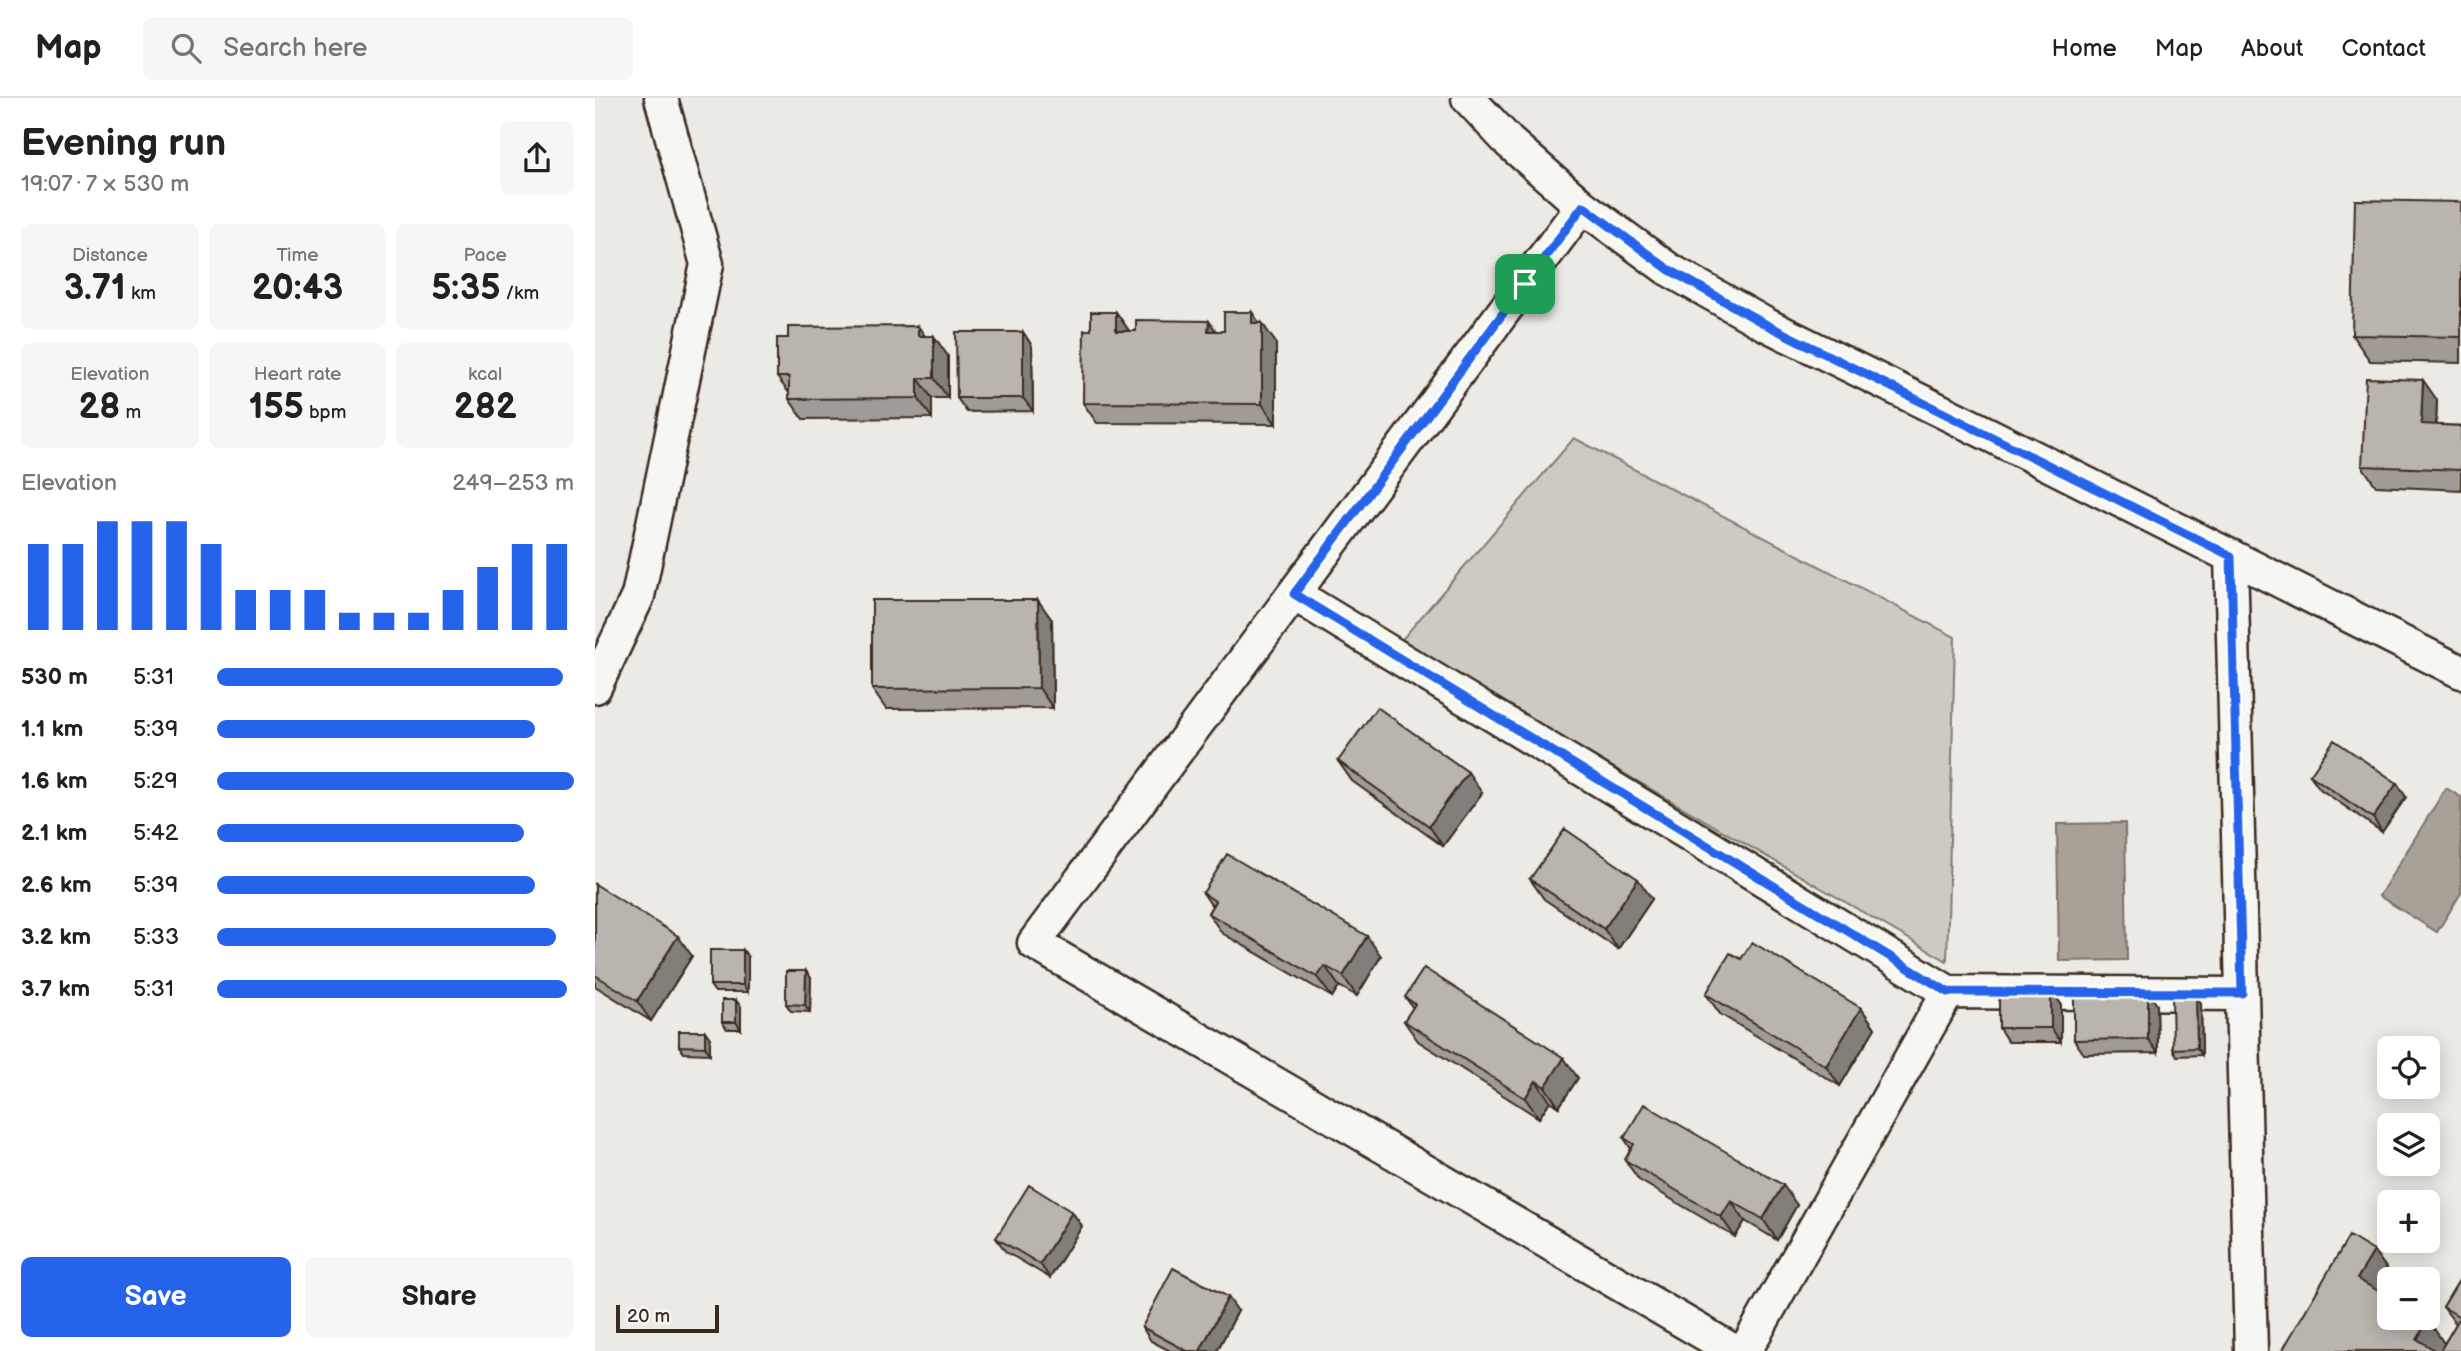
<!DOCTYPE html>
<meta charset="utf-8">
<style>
body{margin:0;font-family:"Balsamiq Sans",sans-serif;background:#f6f6f6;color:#202124;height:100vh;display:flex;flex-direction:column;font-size:26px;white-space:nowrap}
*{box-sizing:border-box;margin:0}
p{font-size:23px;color:#757577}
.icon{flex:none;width:38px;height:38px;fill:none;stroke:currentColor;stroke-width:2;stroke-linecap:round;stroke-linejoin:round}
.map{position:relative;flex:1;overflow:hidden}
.side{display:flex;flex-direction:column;background:#fff;width:595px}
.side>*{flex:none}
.buttons{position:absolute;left:1782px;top:938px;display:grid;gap:14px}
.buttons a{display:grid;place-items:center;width:63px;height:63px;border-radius:10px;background:#fff;box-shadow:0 4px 18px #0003;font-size:35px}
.scale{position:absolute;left:21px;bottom:18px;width:103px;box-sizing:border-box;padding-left:7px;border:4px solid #3b2a1e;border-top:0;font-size:19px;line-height:24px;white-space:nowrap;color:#3b2a1e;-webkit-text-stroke:5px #f6f6f2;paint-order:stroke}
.pin{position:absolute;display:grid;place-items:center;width:60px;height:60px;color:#fff;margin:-30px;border-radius:14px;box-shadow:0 4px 10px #0006}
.round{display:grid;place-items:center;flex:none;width:74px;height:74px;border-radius:10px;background:#f6f6f6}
.overview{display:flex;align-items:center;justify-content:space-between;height:119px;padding:0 21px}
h1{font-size:38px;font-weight:600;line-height:52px}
.metrics{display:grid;grid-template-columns:repeat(3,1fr);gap:10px;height:119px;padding:7px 21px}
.metrics div{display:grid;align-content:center;border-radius:10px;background:#f6f6f6;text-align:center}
.metrics b{font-size:35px;font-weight:600}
.metrics small{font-size:19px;font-weight:400}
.metrics p{font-size:19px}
.chart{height:196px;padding:14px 21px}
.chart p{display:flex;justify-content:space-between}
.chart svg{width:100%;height:126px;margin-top:7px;stroke:#2563eb;stroke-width:6}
.action{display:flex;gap:14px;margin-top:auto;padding:14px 21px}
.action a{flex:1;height:80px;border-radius:10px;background:#2563eb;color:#fff;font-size:28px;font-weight:600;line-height:80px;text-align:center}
.action a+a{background:#f6f6f6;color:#202124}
ul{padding:0 21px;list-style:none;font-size:23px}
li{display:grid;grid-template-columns:112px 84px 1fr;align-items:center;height:52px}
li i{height:18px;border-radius:9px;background:#2563eb}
header{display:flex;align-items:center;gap:42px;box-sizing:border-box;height:98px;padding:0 35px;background:#fff;border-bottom:2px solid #e0e0e0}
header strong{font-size:33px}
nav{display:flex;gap:38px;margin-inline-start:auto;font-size:24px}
.search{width:490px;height:63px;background:#f6f6f6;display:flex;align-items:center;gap:18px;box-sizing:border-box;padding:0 24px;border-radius:10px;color:#757577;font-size:26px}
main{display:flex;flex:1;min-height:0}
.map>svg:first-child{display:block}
.green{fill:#cdcac4;stroke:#847a71;stroke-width:2}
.water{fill:#a8a198;stroke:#7c7167;stroke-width:2}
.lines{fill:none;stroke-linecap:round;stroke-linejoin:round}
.minor-casing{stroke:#3b2a1e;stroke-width:37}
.minor{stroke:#f6f6f2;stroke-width:32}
.wall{fill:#a09b96;stroke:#3b2a1e;stroke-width:2}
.shaded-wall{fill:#827e7a;stroke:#3b2a1e;stroke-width:2}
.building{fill:#bab4ae;stroke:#3b2a1e;stroke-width:2}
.route-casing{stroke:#fff;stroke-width:14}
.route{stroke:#2563eb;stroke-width:9}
</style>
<header>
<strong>Map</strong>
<div class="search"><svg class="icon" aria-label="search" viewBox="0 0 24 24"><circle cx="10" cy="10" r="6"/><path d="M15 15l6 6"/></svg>Search here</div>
<nav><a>Home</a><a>Map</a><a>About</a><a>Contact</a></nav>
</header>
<main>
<section class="side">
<div class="overview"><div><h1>Evening run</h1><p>19:07 · 7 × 530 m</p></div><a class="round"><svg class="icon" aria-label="share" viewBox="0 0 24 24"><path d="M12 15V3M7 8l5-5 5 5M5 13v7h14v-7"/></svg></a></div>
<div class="metrics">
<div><p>Distance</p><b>3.71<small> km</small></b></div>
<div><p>Time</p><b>20:43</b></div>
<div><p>Pace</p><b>5:35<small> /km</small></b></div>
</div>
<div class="metrics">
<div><p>Elevation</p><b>28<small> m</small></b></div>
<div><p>Heart rate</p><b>155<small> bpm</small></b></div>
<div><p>kcal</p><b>282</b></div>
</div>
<div class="chart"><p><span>Elevation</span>249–253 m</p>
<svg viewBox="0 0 160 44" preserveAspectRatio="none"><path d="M5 44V14M15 44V14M25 44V6M35 44V6M45 44V6M55 44V14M65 44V30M75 44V30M85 44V30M95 44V38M105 44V38M115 44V38M125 44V30M135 44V22M145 44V14M155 44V14"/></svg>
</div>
<ul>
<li><b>530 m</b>5:31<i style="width:97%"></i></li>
<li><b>1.1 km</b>5:39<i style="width:89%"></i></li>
<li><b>1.6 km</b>5:29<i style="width:100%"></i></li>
<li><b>2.1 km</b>5:42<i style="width:86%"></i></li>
<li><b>2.6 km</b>5:39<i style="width:89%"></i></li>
<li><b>3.2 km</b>5:33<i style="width:95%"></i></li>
<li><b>3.7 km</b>5:31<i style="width:98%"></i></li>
</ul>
<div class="action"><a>Save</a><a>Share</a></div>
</section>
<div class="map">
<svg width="1866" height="1253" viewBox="0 0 1866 1253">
<rect width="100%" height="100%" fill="#ebeae5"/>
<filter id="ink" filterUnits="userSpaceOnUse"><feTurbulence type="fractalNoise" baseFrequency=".0143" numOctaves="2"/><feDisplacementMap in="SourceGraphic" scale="14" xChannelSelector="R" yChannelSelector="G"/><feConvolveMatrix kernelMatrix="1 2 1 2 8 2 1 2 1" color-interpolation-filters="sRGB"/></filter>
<g filter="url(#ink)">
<!-- green -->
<path class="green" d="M979 340 1360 539 1352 863 804 545Z"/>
<!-- water -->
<path class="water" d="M1851 690 1866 699V795L1842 834 1784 798Z
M1530 725 1532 862 1464 863 1462 726Z"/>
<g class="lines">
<defs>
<path id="minor" d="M873 0 914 44 987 108 1073 171 1170 226 1395 337 1866 574
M987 108 439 845 1139 1253
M1636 458 1656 1253
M699 496 1353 894 1150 1253
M0 589 43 498 112 166 66 0
M1353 894 1647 896"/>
</defs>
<!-- minor casing -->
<use href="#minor" class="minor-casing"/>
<!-- minor -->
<use href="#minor" class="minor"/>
</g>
<!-- wall -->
<path class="wall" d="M1866 104V265L1775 263 1757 237Z
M521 214 534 233H629L665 225 681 245V326L502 325 488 305 496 232Z
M428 234 437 248 438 313 372 314 362 300Z
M330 238 353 258V300H337V320L208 321 194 301V295L182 279Z
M1842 302 1841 327 1866 328V392L1781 388 1767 368Z
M457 522 458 610 291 611 277 591Z
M743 663 887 695 848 748 757 683Z
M1715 677 1811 699 1787 734 1725 691Z
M935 781 1057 801 1023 851 949 801Z
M0 786 97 858 56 923 0 888Z
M608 795 786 858 762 898 744 888 737 899 627 835 613 815 617 808Z
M148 852 153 859V894H120L115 887Z
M1146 861 1266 910 1280 930 1245 988 1125 916 1111 896Z
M211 873 216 880 215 914 196 913 191 906Z
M1456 892 1466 906V944H1413L1404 930Z
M1601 898 1606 905 1607 957 1582 958 1578 951Z
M810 899 983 980 964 1009 955 1003 944 1020 823 943 809 923 818 910Z
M1562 907 1563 955 1489 956 1479 942Z
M146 909V931H132L127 924Z
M115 940V956L89 955 84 948Z
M1029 1040 1202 1107 1182 1142 1150 1123 1140 1139 1044 1082 1030 1062 1036 1051Z
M477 1114 487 1128 455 1180 411 1154 401 1140Z
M1797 1178 1794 1181V1184L1787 1195 1849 1246 1861 1226 1848 1209 1866 1179V1253H1687Z
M643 1213 622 1253H575L556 1243 547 1229Z"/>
<!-- shaded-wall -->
<path class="shaded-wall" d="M521 214 535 234 521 233Z
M657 214 667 229V225L681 245V326L667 306 657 225Z
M614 223 628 243 613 233Z
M323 228 337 248 323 238Z
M428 234 437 248 438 313 428 300Z
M339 238 353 258V300L339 280Z
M323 280 337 300V320L323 300Z
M1828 282 1842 302 1840 346 1826 326Z
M443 502 457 522 458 610 444 590Z
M873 674 887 695 848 748 834 728Z
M1802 685 1811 699 1787 734 1778 720Z
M1043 781 1057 801 1023 851 1009 831Z
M83 838 97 858 56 923 42 903Z
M772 838 786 858 762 898 748 878Z
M148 852 153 859V894L148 887Z
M730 868 744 888 737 899 722 879Z
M211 873 216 880 215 914 210 907Z
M1456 892 1466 906V944L1456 930Z
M1553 893 1562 907 1563 955 1553 941Z
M1601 898 1606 905 1607 957 1602 950Z
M141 902 146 909V931L141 924Z
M1266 910 1280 930 1245 988 1231 968Z
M110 933 115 940V956L110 949Z
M969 960 983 980 964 1009 950 989Z
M941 983 955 1003 944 1020 930 1000Z
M1188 1087 1202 1107 1182 1142 1168 1121Z
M1136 1103 1150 1123 1140 1139 1126 1119Z
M477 1114 487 1128 455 1180 445 1166Z
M1779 1153 1797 1178 1796 1181H1794V1184L1780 1207 1762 1181Z
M633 1199 643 1213 622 1253H605Z
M1833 1222 1851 1248 1848 1253H1830L1822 1241Z"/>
<!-- building -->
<path class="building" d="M1760 102 1866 104V239L1757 237Z
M496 214H521V233H541V222L614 223 613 233H629V214H657V225H667V306L488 305 489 232H496Z
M323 228V238H339V280H323V300L194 301V279H182V240H193V229Z
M361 234H428V300H362Z
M1771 280 1828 282 1826 326 1866 328V372L1767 368Z
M277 502H443L444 590 277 591Z
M782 609 873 674 834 728 743 663Z
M1739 642 1802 685 1778 720 1715 677Z
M970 731 1043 781 1009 831 935 781Z
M632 756 772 838 748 878 730 868 722 879 613 815 620 803 608 795Z
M0 786 83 838 42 903 0 877Z
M1157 844 1266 910 1231 968 1111 896 1135 855 1146 861Z
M115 852H148V887H115Z
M829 870 969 960 950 989 941 983 930 1000 809 923 820 906 810 899Z
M191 873H211L210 907 191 906Z
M1404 892H1456V930H1404Z
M1553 893V941L1479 942V894Z
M1601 898 1602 950 1578 951 1577 899Z
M127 902H141V924H127Z
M84 933H110V949L84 948Z
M1049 1006 1188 1087 1168 1121 1136 1103 1126 1119 1030 1062 1039 1046 1029 1040Z
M434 1087 477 1114 445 1166 401 1140Z
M1754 1138 1779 1153 1762 1181 1794 1199V1220H1829L1833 1222 1822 1241 1841 1253H1687Z
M578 1170 633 1199 605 1253H592L547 1229Z
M1866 1179V1253H1845L1865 1219 1848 1209Z"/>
</g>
<g class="lines" filter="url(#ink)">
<defs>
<path id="route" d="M988 108 1073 171 1170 226 1636 458 1647 895 1353 894 699 496Z"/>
</defs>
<!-- route casing -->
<use href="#route" class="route-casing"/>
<!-- route -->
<use href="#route" class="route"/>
</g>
</svg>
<div class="buttons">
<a><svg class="icon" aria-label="locate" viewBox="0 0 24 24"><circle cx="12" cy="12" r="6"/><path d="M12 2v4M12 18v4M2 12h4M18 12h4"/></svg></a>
<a><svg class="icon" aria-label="layers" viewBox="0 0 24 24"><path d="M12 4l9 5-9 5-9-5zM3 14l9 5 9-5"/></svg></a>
<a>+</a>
<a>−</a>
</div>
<div class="scale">20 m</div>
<div class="pin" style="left:930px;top:186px;background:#1e9e55"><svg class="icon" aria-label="arrive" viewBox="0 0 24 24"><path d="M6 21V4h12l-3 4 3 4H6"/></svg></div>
</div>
</main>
